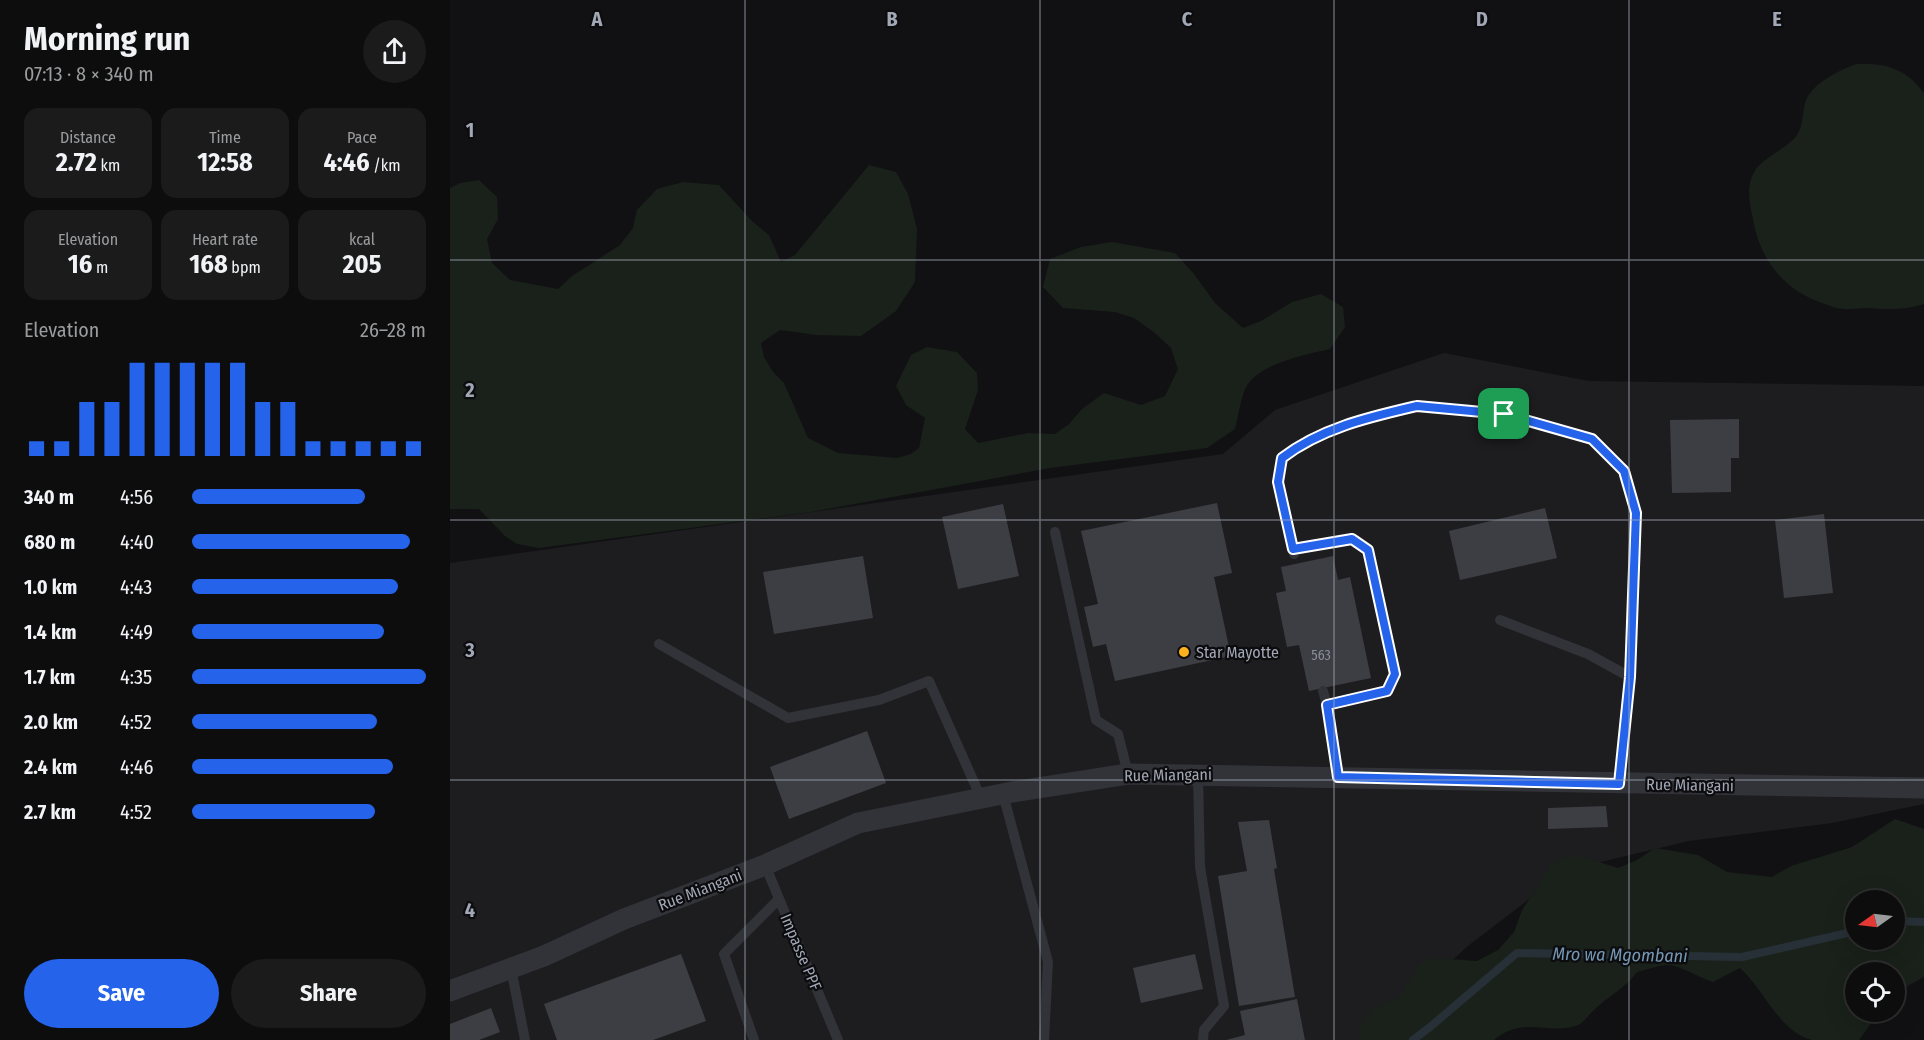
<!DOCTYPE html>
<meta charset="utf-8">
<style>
body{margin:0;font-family:"Fira Sans Condensed",sans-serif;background:#1b1b1c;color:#f1f3f6;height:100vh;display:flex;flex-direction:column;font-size:22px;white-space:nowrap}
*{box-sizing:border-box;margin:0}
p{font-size:20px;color:#9a9c9e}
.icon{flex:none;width:33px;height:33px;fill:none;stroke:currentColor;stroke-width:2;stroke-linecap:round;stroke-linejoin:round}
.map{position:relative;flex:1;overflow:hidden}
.details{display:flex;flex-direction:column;background:#0d0d0e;width:450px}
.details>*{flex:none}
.needle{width:39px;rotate:256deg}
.buttons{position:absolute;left:1395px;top:890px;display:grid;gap:12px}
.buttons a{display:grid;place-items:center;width:60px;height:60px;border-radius:50%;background:#0d0d0e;box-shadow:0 6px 24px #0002,0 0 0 2px #2d2d2e;font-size:30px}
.pin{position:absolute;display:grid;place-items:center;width:51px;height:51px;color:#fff;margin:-26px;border-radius:12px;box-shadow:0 3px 9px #0006}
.round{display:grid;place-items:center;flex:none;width:63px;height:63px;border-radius:32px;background:#1b1b1c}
.head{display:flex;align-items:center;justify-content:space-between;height:102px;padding:0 24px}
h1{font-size:33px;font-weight:700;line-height:45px}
.metrics{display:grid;grid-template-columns:repeat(3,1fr);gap:9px;height:102px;padding:6px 24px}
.metrics div{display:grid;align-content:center;border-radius:15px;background:#1b1b1c;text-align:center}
.metrics b{font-size:26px;font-weight:700}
.metrics small{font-size:16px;font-weight:400}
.metrics p{font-size:16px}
.chart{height:168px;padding:12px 24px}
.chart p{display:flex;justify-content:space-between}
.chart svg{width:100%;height:108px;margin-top:6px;stroke:#2563eb;stroke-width:6}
.cta{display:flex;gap:12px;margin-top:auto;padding:12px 24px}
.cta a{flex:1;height:69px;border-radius:36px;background:#2563eb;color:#fff;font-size:24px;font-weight:700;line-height:69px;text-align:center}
.cta a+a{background:#1b1b1c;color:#f1f3f6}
ul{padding:0 24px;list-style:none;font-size:20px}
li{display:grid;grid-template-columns:96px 72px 1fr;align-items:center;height:45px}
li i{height:15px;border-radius:8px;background:#2563eb}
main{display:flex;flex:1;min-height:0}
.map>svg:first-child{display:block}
.built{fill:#1d1d20}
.green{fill:#19211a;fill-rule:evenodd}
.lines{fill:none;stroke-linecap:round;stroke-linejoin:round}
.stream{stroke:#273037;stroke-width:8}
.building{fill:#3d3e43}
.service{stroke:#323338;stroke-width:10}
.minor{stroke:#323338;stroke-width:21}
.route-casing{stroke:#fff;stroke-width:12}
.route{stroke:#2563eb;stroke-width:8}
.grid{fill:none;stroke:#a1a7b5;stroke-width:1.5;stroke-opacity:0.55}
.poi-dot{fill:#ffb11d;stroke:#0c0c0e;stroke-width:2}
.labels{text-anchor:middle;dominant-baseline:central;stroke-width:4.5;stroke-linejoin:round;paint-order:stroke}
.number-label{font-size:14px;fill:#888d98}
.poi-label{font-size:16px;fill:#a1a7b5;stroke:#0c0c0e;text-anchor:start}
.street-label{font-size:16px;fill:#a1a7b5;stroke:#0c0c0e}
.water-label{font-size:18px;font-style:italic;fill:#7497b4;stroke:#0c0c0e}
.grid-label{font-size:20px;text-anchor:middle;font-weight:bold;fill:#a1a7b5;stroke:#0c0c0e;stroke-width:4.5;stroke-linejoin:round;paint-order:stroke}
</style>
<main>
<section class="details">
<div class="head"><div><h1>Morning run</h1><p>07:13 · 8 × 340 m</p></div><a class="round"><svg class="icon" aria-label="share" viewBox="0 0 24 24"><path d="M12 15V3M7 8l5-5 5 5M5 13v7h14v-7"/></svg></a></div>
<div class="metrics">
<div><p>Distance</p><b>2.72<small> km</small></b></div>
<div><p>Time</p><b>12:58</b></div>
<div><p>Pace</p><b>4:46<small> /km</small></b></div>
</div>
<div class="metrics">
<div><p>Elevation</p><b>16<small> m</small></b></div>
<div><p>Heart rate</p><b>168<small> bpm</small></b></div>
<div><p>kcal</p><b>205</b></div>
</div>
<div class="chart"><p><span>Elevation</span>26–28 m</p>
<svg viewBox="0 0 160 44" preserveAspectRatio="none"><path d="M5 44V38M15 44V38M25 44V22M35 44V22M45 44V6M55 44V6M65 44V6M75 44V6M85 44V6M95 44V22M105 44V22M115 44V38M125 44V38M135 44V38M145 44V38M155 44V38"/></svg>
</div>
<ul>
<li><b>340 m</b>4:56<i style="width:74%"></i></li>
<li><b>680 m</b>4:40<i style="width:93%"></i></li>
<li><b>1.0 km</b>4:43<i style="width:88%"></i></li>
<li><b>1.4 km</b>4:49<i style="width:82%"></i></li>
<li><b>1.7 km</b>4:35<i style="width:100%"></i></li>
<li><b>2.0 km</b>4:52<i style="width:79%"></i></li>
<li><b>2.4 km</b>4:46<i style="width:86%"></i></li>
<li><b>2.7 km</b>4:52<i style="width:78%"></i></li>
</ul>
<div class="cta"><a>Save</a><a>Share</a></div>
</section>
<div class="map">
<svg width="1474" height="1040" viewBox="0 0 1474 1040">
<rect width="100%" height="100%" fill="#111113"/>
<!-- built -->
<path class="built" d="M994 353 1139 381 1474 386V804L1382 823 1239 841 1117 870 1018 946 934 1022 918 1040H0V563L773 454 825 410Z"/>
<!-- green -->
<path class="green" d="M1407 64C1437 63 1455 68 1474 93V304C1452 311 1437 309 1415 308 1408 308 1400 310 1393 309 1387 309 1381 306 1375 304 1335 292 1309 259 1303 219 1300 204 1296 189 1303 174 1310 158 1336 150 1347 135 1354 124 1352 111 1356 100 1363 83 1391 69 1407 64Z
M419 165 446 172 458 194 467 229 465 282 446 311 411 336 367 335 330 330 311 343 314 357 323 372 334 383 358 438 388 453 447 458 461 454 469 448 475 418 456 405 446 386 461 355 477 347 507 352 527 373 528 390 515 429 528 443 578 433 605 434 619 424 632 409 654 393 691 405 715 396 728 369 721 348 705 333 684 318 665 312 613 308 593 287 600 259 631 247 662 242 725 253 744 274 765 303 793 328 811 321 842 302 871 294 893 307 895 327 880 349C855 355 803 364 794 392 790 403 788 417 785 429L757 448 600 468 361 512 89 548 67 544 55 536 29 509H0V188L10 183 29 180 47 197 48 219 37 239 42 263 60 280 108 289 122 276 170 245 183 228 187 210 207 189 233 182 269 185 302 221 319 235 331 262 345 255Z
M1445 819 1474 829V977L1445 993 1444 972H1406V1011H1430L1409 1040C1395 1040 1374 1040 1362 1040 1329 1032 1314 989 1290 968L1263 982C1250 978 1228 964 1216 965 1206 966 1196 970 1187 972 1175 989 1156 997 1142 1012 1138 1016 1133 1023 1128 1025 1100 1036 1072 1015 1044 1040H909L908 1029 924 1008 949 997 970 963 986 958 1027 961 1048 950 1064 932 1072 910 1090 883 1099 866 1114 857H1134L1168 868 1187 860 1205 848 1248 855 1277 872 1322 877 1341 866 1402 847ZM1406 900H1444V939H1406Z"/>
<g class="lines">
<!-- stream -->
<path class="stream" d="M1444 921 1474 922
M963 1040 980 1027 1067 953 1292 957 1406 931"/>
</g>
<!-- building -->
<path class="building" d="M1289 419V458H1281V492L1222 493 1220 420Z
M767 503 782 573 764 577 781 656 665 681 656 644 643 647 634 607 648 604 631 531Z
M553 504 569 576 508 589 492 517Z
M1095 508 1107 558 1010 580 999 531Z
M1374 514 1383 593 1334 598 1325 520Z
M413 556 423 618 324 634 313 572Z
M883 556 888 580 900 577 921 678 859 691 849 645 837 647 826 593 836 591 831 567Z
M417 731 436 783 339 819 320 767Z
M1156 806 1158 827 1098 829V808Z
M819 820 827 868 824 869 845 997 789 1006 768 876 797 871 788 822Z
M231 954 256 1021 203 1040H107L94 1004Z
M745 954 753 989 691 1003 683 968Z
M847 999 855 1040H776L795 1035 790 1011Z
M41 1008 50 1032 29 1040H0V1024Z"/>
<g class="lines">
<!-- service -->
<path class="service" d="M605 532 646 720 668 734 678 774
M843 549 902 539 918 550 945 673 937 691 877 705
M844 554 828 482 832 458 849 445 912 419 967 406 1055 414 1142 439 1174 471 1186 513 1180 677 1169 784
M1050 620 1138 654 1180 677
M209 644 338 718 429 700 479 681 531 798
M873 691 877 705 887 777
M748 774 750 867 774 1006 754 1030 753 1040
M553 794 598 962 594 1040
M315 865 388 1040
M61 968 75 1040
M304 1040 274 954 329 899"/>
<!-- minor -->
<path class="minor" d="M0 991 94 956 174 919 315 865 408 823 562 792 678 774 1474 788"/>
</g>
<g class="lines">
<defs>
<path id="route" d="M967 406 1054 414 1142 439 1174 471 1186 513 1180 677 1169 784 888 777 877 705 937 691 945 674 918 550 902 539 843 549 828 482 832 458C871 428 920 417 967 406Z"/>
</defs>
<!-- route casing -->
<use href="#route" class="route-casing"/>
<!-- route -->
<use href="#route" class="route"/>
</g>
<!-- grid -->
<path class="grid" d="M295 0V1040M590 0V1040M884 0V1040M1179 0V1040M0 260H1474M0 520H1474M0 780H1474"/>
<!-- markers -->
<circle class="poi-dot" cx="734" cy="652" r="6"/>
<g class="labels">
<!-- number labels -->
<g class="number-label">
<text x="871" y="655">563</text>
</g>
<!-- poi labels -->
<g class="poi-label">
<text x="746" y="652">Star Mayotte</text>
</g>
<!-- street labels -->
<g class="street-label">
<text transform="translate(718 775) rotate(-1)">Rue Miangani</text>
<text transform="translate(1240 785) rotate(1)">Rue Miangani</text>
<text transform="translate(250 890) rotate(-21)">Rue Miangani</text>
<text transform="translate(351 952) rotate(67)">Impasse PPF</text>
</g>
<!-- water labels -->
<g class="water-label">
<text transform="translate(1170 955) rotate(1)">Mro wa Mgombani</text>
</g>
</g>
<g class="grid-label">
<text x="147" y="26">A</text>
<text x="442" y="26">B</text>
<text x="737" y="26">C</text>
<text x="1032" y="26">D</text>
<text x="1327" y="26">E</text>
<text x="20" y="137">1</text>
<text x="20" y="397">2</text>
<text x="20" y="657">3</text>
<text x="20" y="917">4</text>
</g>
</svg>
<div class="buttons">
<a><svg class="needle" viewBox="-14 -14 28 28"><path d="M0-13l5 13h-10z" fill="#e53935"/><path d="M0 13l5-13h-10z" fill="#9a9c9e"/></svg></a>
<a><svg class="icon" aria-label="locate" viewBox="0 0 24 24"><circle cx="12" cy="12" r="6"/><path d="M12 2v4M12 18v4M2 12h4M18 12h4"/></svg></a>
</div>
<div class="pin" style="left:1054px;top:414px;background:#1e9e55"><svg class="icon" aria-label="arrive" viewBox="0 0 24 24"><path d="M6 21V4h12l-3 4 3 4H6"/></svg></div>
</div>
</main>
